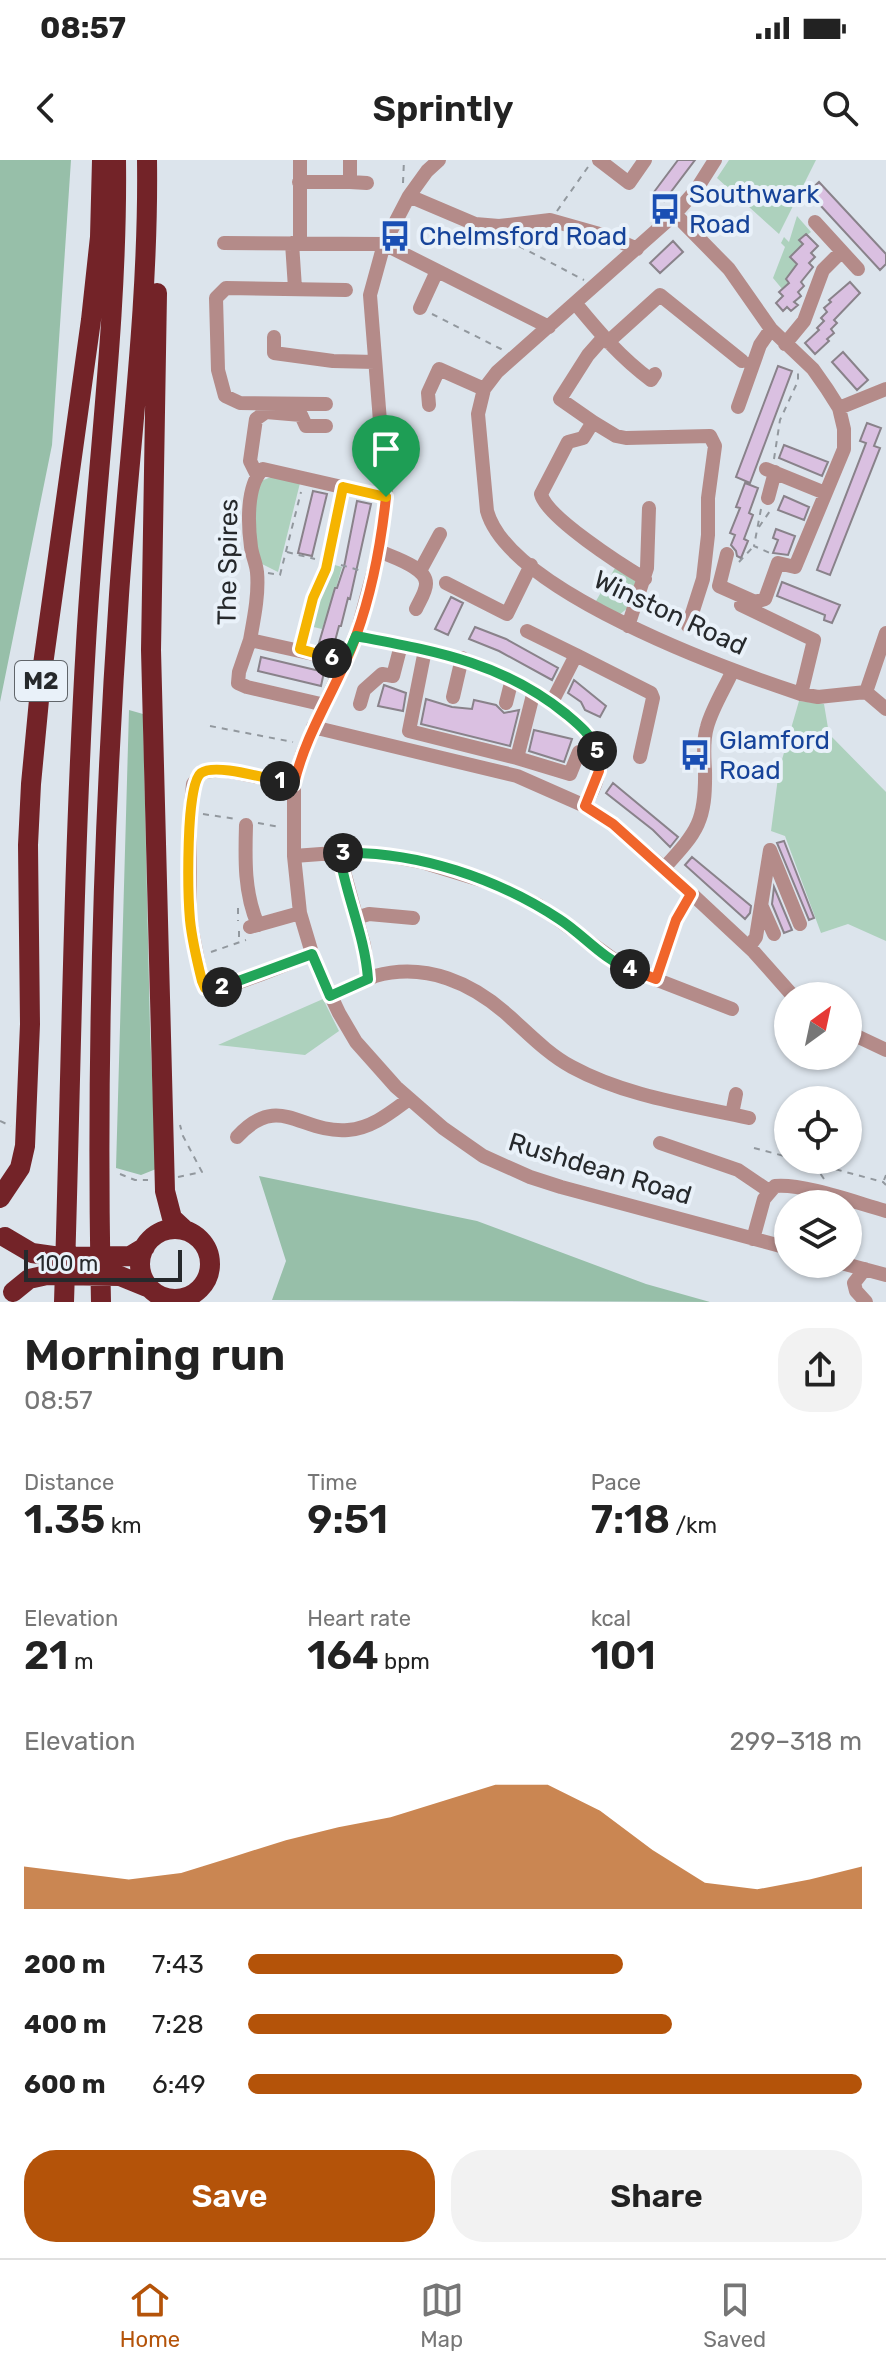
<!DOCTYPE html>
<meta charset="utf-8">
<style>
body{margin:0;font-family:Rubik,sans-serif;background:#f2f2f2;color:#222;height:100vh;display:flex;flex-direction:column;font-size:30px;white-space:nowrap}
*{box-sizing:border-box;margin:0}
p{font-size:26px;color:#767676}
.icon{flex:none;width:44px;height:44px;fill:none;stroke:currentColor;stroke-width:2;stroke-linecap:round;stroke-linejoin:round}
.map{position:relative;height:1142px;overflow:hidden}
.sheet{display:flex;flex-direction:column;background:#fff;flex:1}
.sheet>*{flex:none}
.needle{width:52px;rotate:33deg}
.fabs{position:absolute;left:774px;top:822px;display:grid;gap:16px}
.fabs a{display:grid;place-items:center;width:88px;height:88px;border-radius:50%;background:#fff;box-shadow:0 2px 6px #0004;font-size:40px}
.scale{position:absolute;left:24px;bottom:20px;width:158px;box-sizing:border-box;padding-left:8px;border:4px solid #26292c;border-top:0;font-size:22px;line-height:28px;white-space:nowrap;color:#26292c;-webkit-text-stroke:6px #e9f1f9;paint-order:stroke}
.pin{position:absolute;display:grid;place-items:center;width:68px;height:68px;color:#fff;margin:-82px -34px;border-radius:50% 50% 50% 0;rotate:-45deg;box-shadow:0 0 8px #0007}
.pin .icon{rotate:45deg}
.km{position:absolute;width:40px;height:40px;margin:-20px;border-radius:50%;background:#222;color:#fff;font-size:22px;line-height:40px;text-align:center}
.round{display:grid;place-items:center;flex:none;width:84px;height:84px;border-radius:32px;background:#f2f2f2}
.summary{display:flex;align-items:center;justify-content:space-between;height:136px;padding:0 24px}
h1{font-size:44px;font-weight:600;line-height:60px}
.stats{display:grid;grid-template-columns:repeat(3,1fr);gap:12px;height:136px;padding:8px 24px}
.stats div{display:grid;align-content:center}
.stats b{font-size:40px;font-weight:600}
.stats small{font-size:22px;font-weight:400}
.stats p{font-size:22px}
.chart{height:224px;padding:16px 24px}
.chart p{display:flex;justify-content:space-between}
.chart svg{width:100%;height:144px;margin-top:8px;fill:#b45309;opacity:.7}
.button{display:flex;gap:16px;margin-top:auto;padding:16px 24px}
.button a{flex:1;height:92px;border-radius:32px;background:#b45309;color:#fff;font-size:32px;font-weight:600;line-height:92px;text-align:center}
.button a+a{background:#f2f2f2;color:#222}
ul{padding:0 24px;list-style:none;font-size:26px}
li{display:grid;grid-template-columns:128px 96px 1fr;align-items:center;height:60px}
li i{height:20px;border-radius:10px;background:#b45309}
.status{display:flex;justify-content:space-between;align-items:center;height:56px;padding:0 40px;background:#fff;direction:ltr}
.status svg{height:22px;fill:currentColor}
header{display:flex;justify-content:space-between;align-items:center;height:104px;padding:0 24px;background:#fff;font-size:36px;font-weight:600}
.tab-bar{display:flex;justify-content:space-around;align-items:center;height:112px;border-top:2px solid #e0e0e0;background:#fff;font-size:22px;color:#767676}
.tab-bar a{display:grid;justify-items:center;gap:4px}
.tab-bar .on{color:#b45309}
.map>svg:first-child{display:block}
.green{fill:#add1bd}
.forest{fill:#97bfa9}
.building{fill:#dac0e1;stroke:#89828a;stroke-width:2}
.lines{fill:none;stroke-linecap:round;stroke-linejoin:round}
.path{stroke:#92989e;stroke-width:2;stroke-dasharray:6 6;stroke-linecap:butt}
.minor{stroke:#b48b89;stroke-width:14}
.highway{stroke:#732328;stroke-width:20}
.split-1-casing{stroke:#fff;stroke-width:16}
.split-2-casing{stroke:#fff;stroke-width:16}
.split-3-casing{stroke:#fff;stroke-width:16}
.split-4-casing{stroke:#fff;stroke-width:16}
.split-5-casing{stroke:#fff;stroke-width:16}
.split-6-casing{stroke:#fff;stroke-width:16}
.split-7-casing{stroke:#fff;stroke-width:16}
.split-1{stroke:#f0652b;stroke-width:10}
.split-2{stroke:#f5b400;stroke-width:10}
.split-3{stroke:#22a559;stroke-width:10}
.split-4{stroke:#22a559;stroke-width:10}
.split-5{stroke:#f0652b;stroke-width:10}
.split-6{stroke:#22a559;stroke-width:10}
.split-7{stroke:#f5b400;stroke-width:10}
.labels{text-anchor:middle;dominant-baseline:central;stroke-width:8;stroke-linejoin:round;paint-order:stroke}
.shield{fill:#e9f1f9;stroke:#60656a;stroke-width:2}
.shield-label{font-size:24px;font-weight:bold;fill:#26292c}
.transit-label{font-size:26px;fill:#164399;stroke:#e9f1f9;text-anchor:start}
.street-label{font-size:26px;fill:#26292c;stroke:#e9f1f9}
</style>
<div class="status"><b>08:57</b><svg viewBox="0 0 49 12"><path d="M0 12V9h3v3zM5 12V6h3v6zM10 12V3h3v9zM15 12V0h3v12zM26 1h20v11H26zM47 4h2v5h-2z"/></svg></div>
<header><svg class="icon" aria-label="back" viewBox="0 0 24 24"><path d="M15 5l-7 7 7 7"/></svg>Sprintly<svg class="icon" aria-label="search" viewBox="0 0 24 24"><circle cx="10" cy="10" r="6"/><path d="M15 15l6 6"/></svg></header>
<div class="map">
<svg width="886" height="1142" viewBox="0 0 886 1142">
<rect width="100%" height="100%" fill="#dce4ec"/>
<!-- green -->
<path class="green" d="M729 0H816L779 74 717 18Z
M797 56 811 72 800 80 804 85 790 97 797 104 786 119 790 123 783 130 773 118 785 87 781 83 784 77 789 82Z
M271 317 300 323 278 412 262 404C253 381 252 345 261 321Z
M331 404 342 407 326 463H324L322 469 309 466Z
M615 408 637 422 629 447 619 455 596 441Z
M799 541 824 544 829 574 886 632V781L848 764 821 773 785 676 771 671 779 610Z
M323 839 339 871 305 895 218 885Z"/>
<!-- forest -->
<path class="forest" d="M0 0H71L52 285 0 542Z
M129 550 143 554 150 869 156 1009 141 1015 116 1008Z
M259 1016 477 1061 646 1124 710 1142 272 1140 286 1101Z"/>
<!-- building -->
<path class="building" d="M678 0H695L664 41 654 32Z
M819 22 886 94V104L880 110 808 32Z
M806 74 818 86 811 93 815 97 809 103 813 107 801 122 804 126 798 132 801 136 794 142 798 145 791 151 787 147 783 151 776 143 783 136 779 132 789 123 786 119 797 104 790 97 803 84 799 80Z
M673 81 683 92 660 113 650 103Z
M850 122 860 133 834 160 837 163 831 169 834 173 827 179 829 181 815 194 805 183 819 170 817 168 824 161 821 158 827 152 824 148 831 142 829 140Z
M843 192 868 220 857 230 832 202Z
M778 206 792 211 750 323 736 317Z
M867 263 881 268 874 286 880 288 830 415 817 410 866 283 860 281Z
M784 285 828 302 822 316 779 298Z
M745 323 758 328 749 353 753 355 744 379 748 381 741 398 737 396 736 391 731 385 735 375 730 373 740 348 736 347Z
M313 331 327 334 312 396 298 393Z
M784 336 809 347 804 360 778 350Z
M357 341 371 344 350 439 348 438 341 466H339L335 481 332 480 331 486 319 483 335 428H337L344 407Z
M776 369 795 376 788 395 773 393 778 380 773 378Z
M782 422 840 445 832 463 824 460 825 455 777 436Z
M451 437 463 443 448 475 435 469Z
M475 467 506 479 558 508 552 520 499 491 469 479Z
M261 497 324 512 321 526 258 511Z
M574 520 606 546 600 557 585 550 581 542 568 533Z
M384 525 406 533 403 551 378 546Z
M426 539 452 547 472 549 474 540 496 545 504 553 519 550 510 586 421 564Z
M534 570 572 579 564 602 529 591Z
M613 623 678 677 670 687 653 670 606 633Z
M784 681 814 758 809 760 777 683Z
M692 697 751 746 750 753 745 759 685 705Z
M774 727 792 770 784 773 772 744Z"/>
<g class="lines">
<!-- path -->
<path class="path" d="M403 23 404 0
M557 51 588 7
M524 75 519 86 584 120
M432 154 505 191
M774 299 780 260 798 221V210
M761 349 754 386 772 394
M759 367 770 351
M287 392 315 399
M739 402 753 387
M341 405 362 411
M268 413 280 415 301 332
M210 566 293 582
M203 654 236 659
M258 663 280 667
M238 748V761
M239 771V782
M211 792 246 780
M0 961 11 966
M754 988 788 997
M801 1000 883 1022 886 1025
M814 1004 824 1019
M120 1014 135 1020H148
M178 1017 202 1012 183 976 180 965
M884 1020 886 1015"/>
<!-- minor -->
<path class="minor" d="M300 0V82
M439 0 427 11 409 36 384 84 370 135 386 337 379 391 356 476 302 594 294 624V696L300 753 314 800 339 853 356 882 396 927 443 968 483 996 530 1017 561 1027 788 1088
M599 0 629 23 645 0
M715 0 696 30 675 54 497 212 484 229 478 254 487 351C509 431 725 509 801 534L818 537 866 532
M299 22H350V0
M350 22 367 23
M409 36 475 64 499 66 550 60 610 77 637 89
M675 54 729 109 771 169 813 209 827 229 839 248 844 269V289L795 407 778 403 765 439 755 442 719 426 727 394
M815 62 858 109
M224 83 384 84 549 167
M292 83 295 128
M576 144C599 172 621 198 651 220L655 214
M420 148 437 111
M274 177V193L333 201 375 202
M604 177 588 195 560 239 593 262 583 278 568 282 541 334C546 357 623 406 645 419
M608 182 660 135 742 201
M785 184 804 161 823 110 841 92
M326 244 240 243 225 236 218 210 216 138 226 128 346 130
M429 245 428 233 439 209 484 229
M738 247 760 185 771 169
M839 248 886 229
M593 262 616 276 626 278 710 276 715 286 708 338V375L703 419 688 466
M766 309 825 333
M257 315 250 301 256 259 266 252 301 255 306 266H326
M768 338 775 312
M379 391C392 397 427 407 426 424 426 432 419 442 416 449
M420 411 440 374
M446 423 507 454 531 405
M741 445 814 480 801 534
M628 466 647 408 649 348
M527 471 576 495 552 542
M356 476C434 491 511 504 572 560 584 570 598 582 599 599 601 616 592 632 585 646
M250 480 239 512 238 523 247 527 325 545
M300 489 313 438 326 409 343 327
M425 490 409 571 517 598 534 531
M576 495 651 533 653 538 640 597
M345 501 250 480C254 458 259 434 257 412 256 403 252 395 251 387 248 365 246 325 263 309L386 337
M866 532 886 473
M866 532 886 549
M453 537 462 498
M506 543 512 519
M360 544 364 530 382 514 393 516 401 485
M313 567 517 616 585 646 613 664 664 708 754 792 793 836
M517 598 570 614 579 592
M294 624 222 610 202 612 193 624 190 655V760L202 821 205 828C225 832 290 802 312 794
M246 665C245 699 244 733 258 765
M339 693 364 785 368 819
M294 696 348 692 380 694 422 702 497 725 538 745 624 807 732 849
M664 708C698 671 706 661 705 610 704 596 703 580 707 567 712 548 725 528 733 510
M762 747 774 774
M356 758 369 754 413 758
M250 767 300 753
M749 787 756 777 770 690 800 764
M656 819 676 760 691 734
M330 836C345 830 360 821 375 816 426 802 473 823 510 857 529 874 548 894 572 907 625 936 690 945 749 958
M848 872 886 890
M732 954 736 934
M237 977C279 931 301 974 348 970 372 968 390 953 409 939
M660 983 738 1010 769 1031
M753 1079 764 1039 775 1026C802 1023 857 1043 886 1051
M845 1104 886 1115
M865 1109 854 1123 856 1131 866 1142"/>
<!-- highway -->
<path class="highway" d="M157 133 151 490 165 1031 172 1058 186 1071
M0 1038 20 1008 25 986 30 864 28 685 31 624 41 519 91 160 100 77 102 0
M140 1104a35 35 0 1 1 70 0a35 35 0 1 1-70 0Z
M5 1077 32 1093 60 1097 130 1096 145 1087
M13 1132 29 1119 47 1115 120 1116 147 1127
M64 1142C71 922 73 703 86 483 95 322 118 161 116 0
M101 1142C96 906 103 670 119 435 129 290 149 145 147 0"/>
</g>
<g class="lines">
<defs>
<path id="split-1" d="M280 621 294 624C306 571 338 527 356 476 372 432 381 384 386 337"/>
<path id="split-2" d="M222 827 205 828 202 821C197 801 192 780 190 760 188 737 185 625 201 613 215 603 263 618 280 621"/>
<path id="split-3" d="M222 827 312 794 330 836 368 819C365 776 346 736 339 693H343"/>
<path id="split-4" d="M343 693C417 691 498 719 559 759 584 775 602 799 630 809"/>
<path id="split-5" d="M597 591 599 611 585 646 613 664 691 734 676 760 656 819 630 809"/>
<path id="split-6" d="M332 498 345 501 356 476C434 491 502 502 566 554 578 564 592 575 597 591"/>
<path id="split-7" d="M332 498 300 489 313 438 326 409 343 327 386 337"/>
</defs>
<!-- split-1 casing -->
<use href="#split-1" class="split-1-casing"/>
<!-- split-2 casing -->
<use href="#split-2" class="split-2-casing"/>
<!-- split-3 casing -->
<use href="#split-3" class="split-3-casing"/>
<!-- split-4 casing -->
<use href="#split-4" class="split-4-casing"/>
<!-- split-5 casing -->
<use href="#split-5" class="split-5-casing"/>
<!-- split-6 casing -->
<use href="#split-6" class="split-6-casing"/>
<!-- split-7 casing -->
<use href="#split-7" class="split-7-casing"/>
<!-- split-1 -->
<use href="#split-1" class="split-1"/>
<!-- split-2 -->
<use href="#split-2" class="split-2"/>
<!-- split-3 -->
<use href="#split-3" class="split-3"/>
<!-- split-4 -->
<use href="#split-4" class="split-4"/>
<!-- split-5 -->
<use href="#split-5" class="split-5"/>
<!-- split-6 -->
<use href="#split-6" class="split-6"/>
<!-- split-7 -->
<use href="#split-7" class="split-7"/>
</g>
<!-- icons -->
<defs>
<symbol id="bus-bare" viewBox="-9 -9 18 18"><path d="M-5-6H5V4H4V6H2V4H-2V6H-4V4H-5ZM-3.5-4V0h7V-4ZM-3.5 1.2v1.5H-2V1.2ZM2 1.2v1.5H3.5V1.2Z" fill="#1a4fb4" stroke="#e9f1f9" stroke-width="2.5" paint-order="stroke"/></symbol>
</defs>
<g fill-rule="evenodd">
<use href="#bus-bare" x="643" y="27" width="44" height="44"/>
<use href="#bus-bare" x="373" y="54" width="44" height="44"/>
<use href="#bus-bare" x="673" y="573" width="44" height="44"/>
</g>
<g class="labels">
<!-- shield labels -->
<rect class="shield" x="15" y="501" width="52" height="40" rx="6"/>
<g class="shield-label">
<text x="41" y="521">M2</text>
</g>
<!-- transit labels -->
<g class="transit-label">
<text x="689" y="34">Southwark<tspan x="689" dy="30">Road</tspan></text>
<text x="419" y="76">Chelmsford Road</text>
<text x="719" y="580">Glamford<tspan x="719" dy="30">Road</tspan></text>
</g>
<!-- street labels -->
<g class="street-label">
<text transform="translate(228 402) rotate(-89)">The Spires</text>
<text transform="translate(670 453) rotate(25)">Winston Road</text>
<text transform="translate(600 1009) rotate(17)">Rushdean Road</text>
</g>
</g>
</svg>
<div class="fabs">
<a><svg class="needle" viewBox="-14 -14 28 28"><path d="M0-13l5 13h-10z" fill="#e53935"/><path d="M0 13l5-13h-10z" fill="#767676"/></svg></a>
<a><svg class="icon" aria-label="locate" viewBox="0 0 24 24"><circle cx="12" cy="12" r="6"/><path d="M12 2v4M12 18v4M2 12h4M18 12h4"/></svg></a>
<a><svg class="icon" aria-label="layers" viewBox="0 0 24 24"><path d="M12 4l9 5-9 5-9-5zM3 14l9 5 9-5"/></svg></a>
</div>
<div class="scale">100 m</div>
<div class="pin" style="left:386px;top:337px;background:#1e9e55"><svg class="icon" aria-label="arrive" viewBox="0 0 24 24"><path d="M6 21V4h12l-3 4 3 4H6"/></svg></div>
<b class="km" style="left:280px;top:621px">1</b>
<b class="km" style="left:222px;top:827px">2</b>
<b class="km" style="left:343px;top:693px">3</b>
<b class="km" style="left:630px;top:809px">4</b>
<b class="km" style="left:597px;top:591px">5</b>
<b class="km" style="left:332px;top:498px">6</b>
</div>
<section class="sheet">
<div class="summary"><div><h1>Morning run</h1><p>08:57</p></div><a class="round"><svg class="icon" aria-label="share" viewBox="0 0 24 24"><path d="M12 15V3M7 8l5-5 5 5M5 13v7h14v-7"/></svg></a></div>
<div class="stats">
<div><p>Distance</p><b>1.35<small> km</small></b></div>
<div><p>Time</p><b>9:51</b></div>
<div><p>Pace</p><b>7:18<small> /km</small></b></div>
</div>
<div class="stats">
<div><p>Elevation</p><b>21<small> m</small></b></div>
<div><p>Heart rate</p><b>164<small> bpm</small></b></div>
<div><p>kcal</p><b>101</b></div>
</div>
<div class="chart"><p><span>Elevation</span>299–318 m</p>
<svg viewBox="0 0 160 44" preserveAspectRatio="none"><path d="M0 44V31L10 33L20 35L30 33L40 28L50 23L60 19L70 16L80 11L90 6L100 6L110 14L120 26L130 36L140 38L150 35L160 31V44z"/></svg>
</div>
<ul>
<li><b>200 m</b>7:43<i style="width:61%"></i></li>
<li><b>400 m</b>7:28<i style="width:69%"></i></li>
<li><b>600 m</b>6:49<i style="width:100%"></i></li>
</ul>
<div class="button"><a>Save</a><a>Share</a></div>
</section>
<nav class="tab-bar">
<a class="on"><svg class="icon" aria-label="home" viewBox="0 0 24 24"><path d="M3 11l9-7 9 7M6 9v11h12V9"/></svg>Home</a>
<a><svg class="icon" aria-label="map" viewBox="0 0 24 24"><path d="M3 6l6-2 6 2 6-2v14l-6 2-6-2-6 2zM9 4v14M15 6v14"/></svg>Map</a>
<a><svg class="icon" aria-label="saved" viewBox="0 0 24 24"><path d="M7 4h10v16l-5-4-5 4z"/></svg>Saved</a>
</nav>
